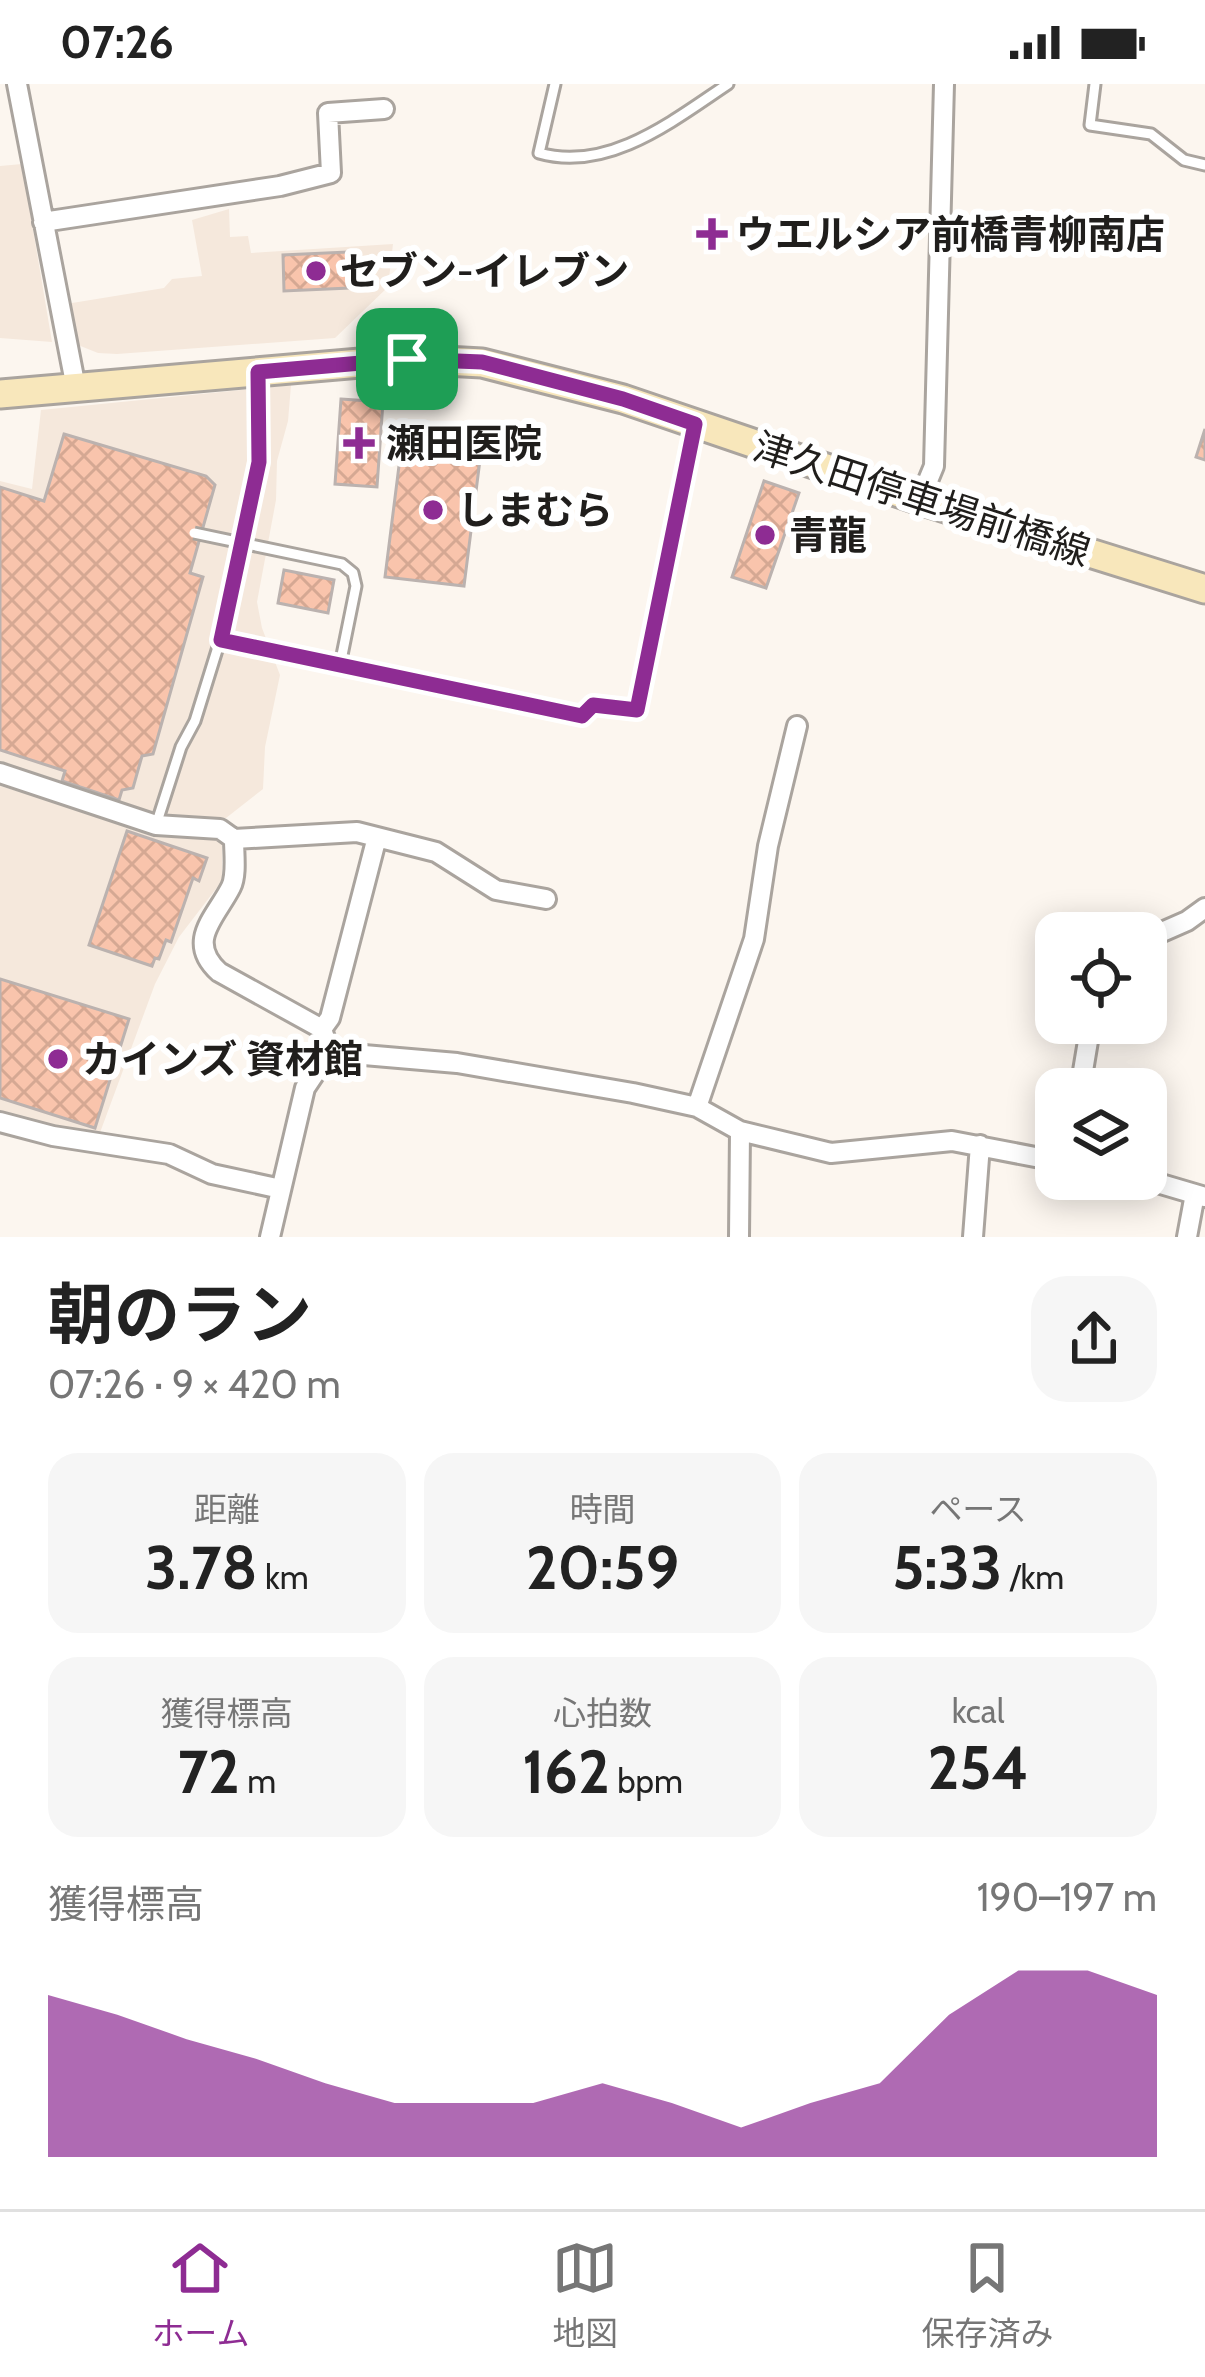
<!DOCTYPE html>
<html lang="ja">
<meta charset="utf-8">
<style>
body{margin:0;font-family:Cabin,"Noto Sans JP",sans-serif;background:#f6f6f6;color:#222;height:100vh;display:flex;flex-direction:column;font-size:45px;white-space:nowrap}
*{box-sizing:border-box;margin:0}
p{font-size:39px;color:#767676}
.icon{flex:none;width:66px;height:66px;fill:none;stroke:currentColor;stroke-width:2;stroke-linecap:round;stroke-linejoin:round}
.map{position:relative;height:1153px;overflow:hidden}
.drawer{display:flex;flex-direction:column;background:#fff;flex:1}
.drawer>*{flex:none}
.fabs{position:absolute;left:1035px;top:828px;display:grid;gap:24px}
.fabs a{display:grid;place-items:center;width:132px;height:132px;border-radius:24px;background:#fff;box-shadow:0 6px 30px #0003;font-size:60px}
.pin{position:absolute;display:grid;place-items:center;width:102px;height:102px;color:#fff;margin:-51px;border-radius:24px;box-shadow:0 6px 18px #0006}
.round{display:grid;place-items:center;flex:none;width:126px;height:126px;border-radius:36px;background:#f6f6f6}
.head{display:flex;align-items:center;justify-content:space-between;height:204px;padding:0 48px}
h1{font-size:66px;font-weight:700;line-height:90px}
.figures{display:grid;grid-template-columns:repeat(3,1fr);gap:18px;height:204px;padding:12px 48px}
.figures div{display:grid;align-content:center;border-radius:30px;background:#f6f6f6;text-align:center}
.figures b{font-size:60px;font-weight:700}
.figures small{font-size:33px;font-weight:400}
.figures p{font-size:33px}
.chart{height:336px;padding:24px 48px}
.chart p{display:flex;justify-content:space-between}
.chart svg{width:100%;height:216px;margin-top:12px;fill:#8e2c93;opacity:.7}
.status{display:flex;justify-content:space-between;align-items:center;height:84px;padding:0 60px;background:#fff;direction:ltr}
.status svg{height:33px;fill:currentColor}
.menu{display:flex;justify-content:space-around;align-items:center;height:168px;border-top:3px solid #e0e0e0;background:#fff;font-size:33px;color:#767676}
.menu a{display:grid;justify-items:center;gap:6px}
.menu .active{color:#8e2c93}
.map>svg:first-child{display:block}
.built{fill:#f5e8dc}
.building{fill:url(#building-cross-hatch);stroke:#bbb2af;stroke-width:3}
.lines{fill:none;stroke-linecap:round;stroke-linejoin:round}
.service-casing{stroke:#aaa49e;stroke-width:15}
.minor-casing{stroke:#aaa49e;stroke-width:24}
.secondary-casing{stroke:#aaa49e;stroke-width:33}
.service{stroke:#fff;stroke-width:9}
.minor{stroke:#fff;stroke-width:18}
.secondary{stroke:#f8e7bb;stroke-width:27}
.service-bridge-casing{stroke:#aaa49e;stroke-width:15;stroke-linecap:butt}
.service-bridge{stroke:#fff;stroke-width:9}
.route-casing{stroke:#fff;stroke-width:24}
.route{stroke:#8e2c93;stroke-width:15}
.poi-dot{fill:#8e2c93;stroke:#fff;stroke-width:4.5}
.labels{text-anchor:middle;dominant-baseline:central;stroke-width:12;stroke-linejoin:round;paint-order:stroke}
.poi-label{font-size:39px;font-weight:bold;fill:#201e1c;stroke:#fff;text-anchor:start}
.street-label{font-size:39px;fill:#201e1c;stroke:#fff}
</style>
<div class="status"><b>07:26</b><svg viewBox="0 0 49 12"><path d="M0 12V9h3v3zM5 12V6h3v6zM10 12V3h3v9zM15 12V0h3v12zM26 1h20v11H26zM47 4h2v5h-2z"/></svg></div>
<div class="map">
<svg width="1205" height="1153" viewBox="0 0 1205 1153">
<defs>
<pattern id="building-cross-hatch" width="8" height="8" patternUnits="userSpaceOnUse" patternTransform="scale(3)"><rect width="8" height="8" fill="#f9c4ac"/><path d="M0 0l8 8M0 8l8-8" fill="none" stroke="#d5a893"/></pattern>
</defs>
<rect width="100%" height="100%" fill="#fcf6ef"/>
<!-- built -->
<path class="built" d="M22 80 52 258 0 254V82Z
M229 125 230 153 248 152 251 169 393 160 388 203 335 254 117 270 98 269 73 259 66 220 164 204 172 195 202 192 192 136Z
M291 301 288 337 277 377 276 416 257 518 262 544 280 591 265 663 263 705 226 734 149 729 0 681V397L32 405 41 326Z
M0 702 156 749 216 755 222 761V797L179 853 155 900 98 1054 0 1030Z"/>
<!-- building -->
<path class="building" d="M347 168 349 204 284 207 283 171Z
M341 315 383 318 377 403 335 400Z
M1205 345V376L1196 373Z
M64 350 206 392 215 401 190 489 203 493 153 670 142 672 133 704 122 706 119 716 62 697 65 687 0 666V403L44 417Z
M403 350 482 360 464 502 385 493Z
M764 397 799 409 766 504 732 493Z
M284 486 334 496 328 529 278 519Z
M127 747 207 774 199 797 193 794 171 858 166 856 159 875 155 874 152 882 89 861Z
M0 895 129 935 95 1044 0 1014Z"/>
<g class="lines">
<defs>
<path id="service" d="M555 0 539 69C608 89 674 36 728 0
M1095 0 1090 41 1151 50 1184 76 1205 81
M221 556 582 632 594 621 636 626 694 345
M156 741 181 663 195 637 231 521 259 378 258 294"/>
<path id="minor" d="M17 0 76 304
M43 138 280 102 331 89 328 29 384 25
M920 416 934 382 944 0
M0 689 156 741 220 745 234 755 357 748 436 768 496 806 546 815
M234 755C234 770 237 791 231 803 216 833 185 857 219 888L322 945
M1146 855 1187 837 1205 824
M325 954 322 945 330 934 377 753
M1080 1005 1091 939
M697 1023 754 855 768 762 797 642
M0 1038 53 1052 169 1070 212 1090 281 1105
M1144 1095 1205 1113
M270 1153 305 1004 329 968 457 979 633 1009 697 1023 740 1047 831 1069 952 1057 1056 1077
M739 1153 740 1047
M973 1153 980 1061
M1187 1153 1195 1110"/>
<path id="secondary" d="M0 310 407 275 482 279 623 315 920 416 1205 505"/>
</defs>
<!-- service casing -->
<use href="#service" class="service-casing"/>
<!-- minor casing -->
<use href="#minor" class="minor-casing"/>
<!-- secondary casing -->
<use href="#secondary" class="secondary-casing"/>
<!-- service -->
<use href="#service" class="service"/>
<!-- minor -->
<use href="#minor" class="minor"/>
<!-- secondary -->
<use href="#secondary" class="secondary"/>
<defs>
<path id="service-bridge" d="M194 449 342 480 353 489 356 502 340 581"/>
</defs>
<!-- service-bridge casing -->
<use href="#service-bridge" class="service-bridge-casing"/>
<!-- service-bridge -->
<use href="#service-bridge" class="service-bridge"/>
</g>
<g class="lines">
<defs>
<path id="route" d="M407 275 482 278 623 315 695 340 637 626 593 621 582 632 221 556 259 378 258 288Z"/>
</defs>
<!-- route casing -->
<use href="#route" class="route-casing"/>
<!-- route -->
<use href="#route" class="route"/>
</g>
<!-- markers -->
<g class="poi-dot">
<path d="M706 132h12v12h12v12h-12v12h-12v-12h-12v-12h12z"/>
<circle cx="316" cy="187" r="12"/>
<path d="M353 341h12v12h12v12h-12v12h-12v-12h-12v-12h12z"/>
<circle cx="433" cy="426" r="12"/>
<circle cx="765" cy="451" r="12"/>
<circle cx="58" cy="975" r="12"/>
</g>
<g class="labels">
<!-- poi labels -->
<g class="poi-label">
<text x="736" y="150">ウエルシア前橋青柳南店</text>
<text x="340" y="187">セブン-イレブン</text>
<text x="386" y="359">瀬田医院</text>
<text x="457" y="426">しまむら</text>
<text x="789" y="451">青龍</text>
<text x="82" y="975">カインズ 資材館</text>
</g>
<!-- street labels -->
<g class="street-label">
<text transform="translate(922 415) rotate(18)">津久田停車場前橋線</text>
</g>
</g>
</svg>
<div class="fabs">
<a><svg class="icon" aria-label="locate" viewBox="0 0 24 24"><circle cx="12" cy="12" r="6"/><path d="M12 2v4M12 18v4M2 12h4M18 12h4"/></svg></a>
<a><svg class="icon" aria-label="layers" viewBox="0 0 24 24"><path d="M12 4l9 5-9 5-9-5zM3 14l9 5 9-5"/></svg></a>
</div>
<div class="pin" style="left:407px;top:275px;background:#1e9e55"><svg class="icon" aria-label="arrive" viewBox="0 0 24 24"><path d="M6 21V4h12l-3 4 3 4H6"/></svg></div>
</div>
<section class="drawer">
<div class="head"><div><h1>朝のラン</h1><p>07:26 · 9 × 420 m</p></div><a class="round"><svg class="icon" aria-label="share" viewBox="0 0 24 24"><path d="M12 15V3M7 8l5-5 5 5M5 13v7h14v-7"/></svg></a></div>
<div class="figures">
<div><p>距離</p><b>3.78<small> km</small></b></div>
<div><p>時間</p><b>20:59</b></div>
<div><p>ペース</p><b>5:33<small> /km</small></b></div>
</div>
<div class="figures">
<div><p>獲得標高</p><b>72<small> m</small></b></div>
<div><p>心拍数</p><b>162<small> bpm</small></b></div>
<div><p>kcal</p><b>254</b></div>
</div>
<div class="chart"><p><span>獲得標高</span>190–197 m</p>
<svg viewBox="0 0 160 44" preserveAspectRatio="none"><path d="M0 44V11L10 15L20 20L30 24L40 29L50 33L60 33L70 33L80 29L90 33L100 38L110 33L120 29L130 15L140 6L150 6L160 11V44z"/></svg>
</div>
</section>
<nav class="menu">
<a class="active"><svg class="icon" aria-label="home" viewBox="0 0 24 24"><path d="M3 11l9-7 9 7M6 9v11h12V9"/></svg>ホーム</a>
<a><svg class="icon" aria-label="map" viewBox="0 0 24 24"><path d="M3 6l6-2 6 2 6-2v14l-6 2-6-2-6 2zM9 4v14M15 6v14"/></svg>地図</a>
<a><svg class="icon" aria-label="saved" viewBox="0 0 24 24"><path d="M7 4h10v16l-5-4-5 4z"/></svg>保存済み</a>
</nav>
